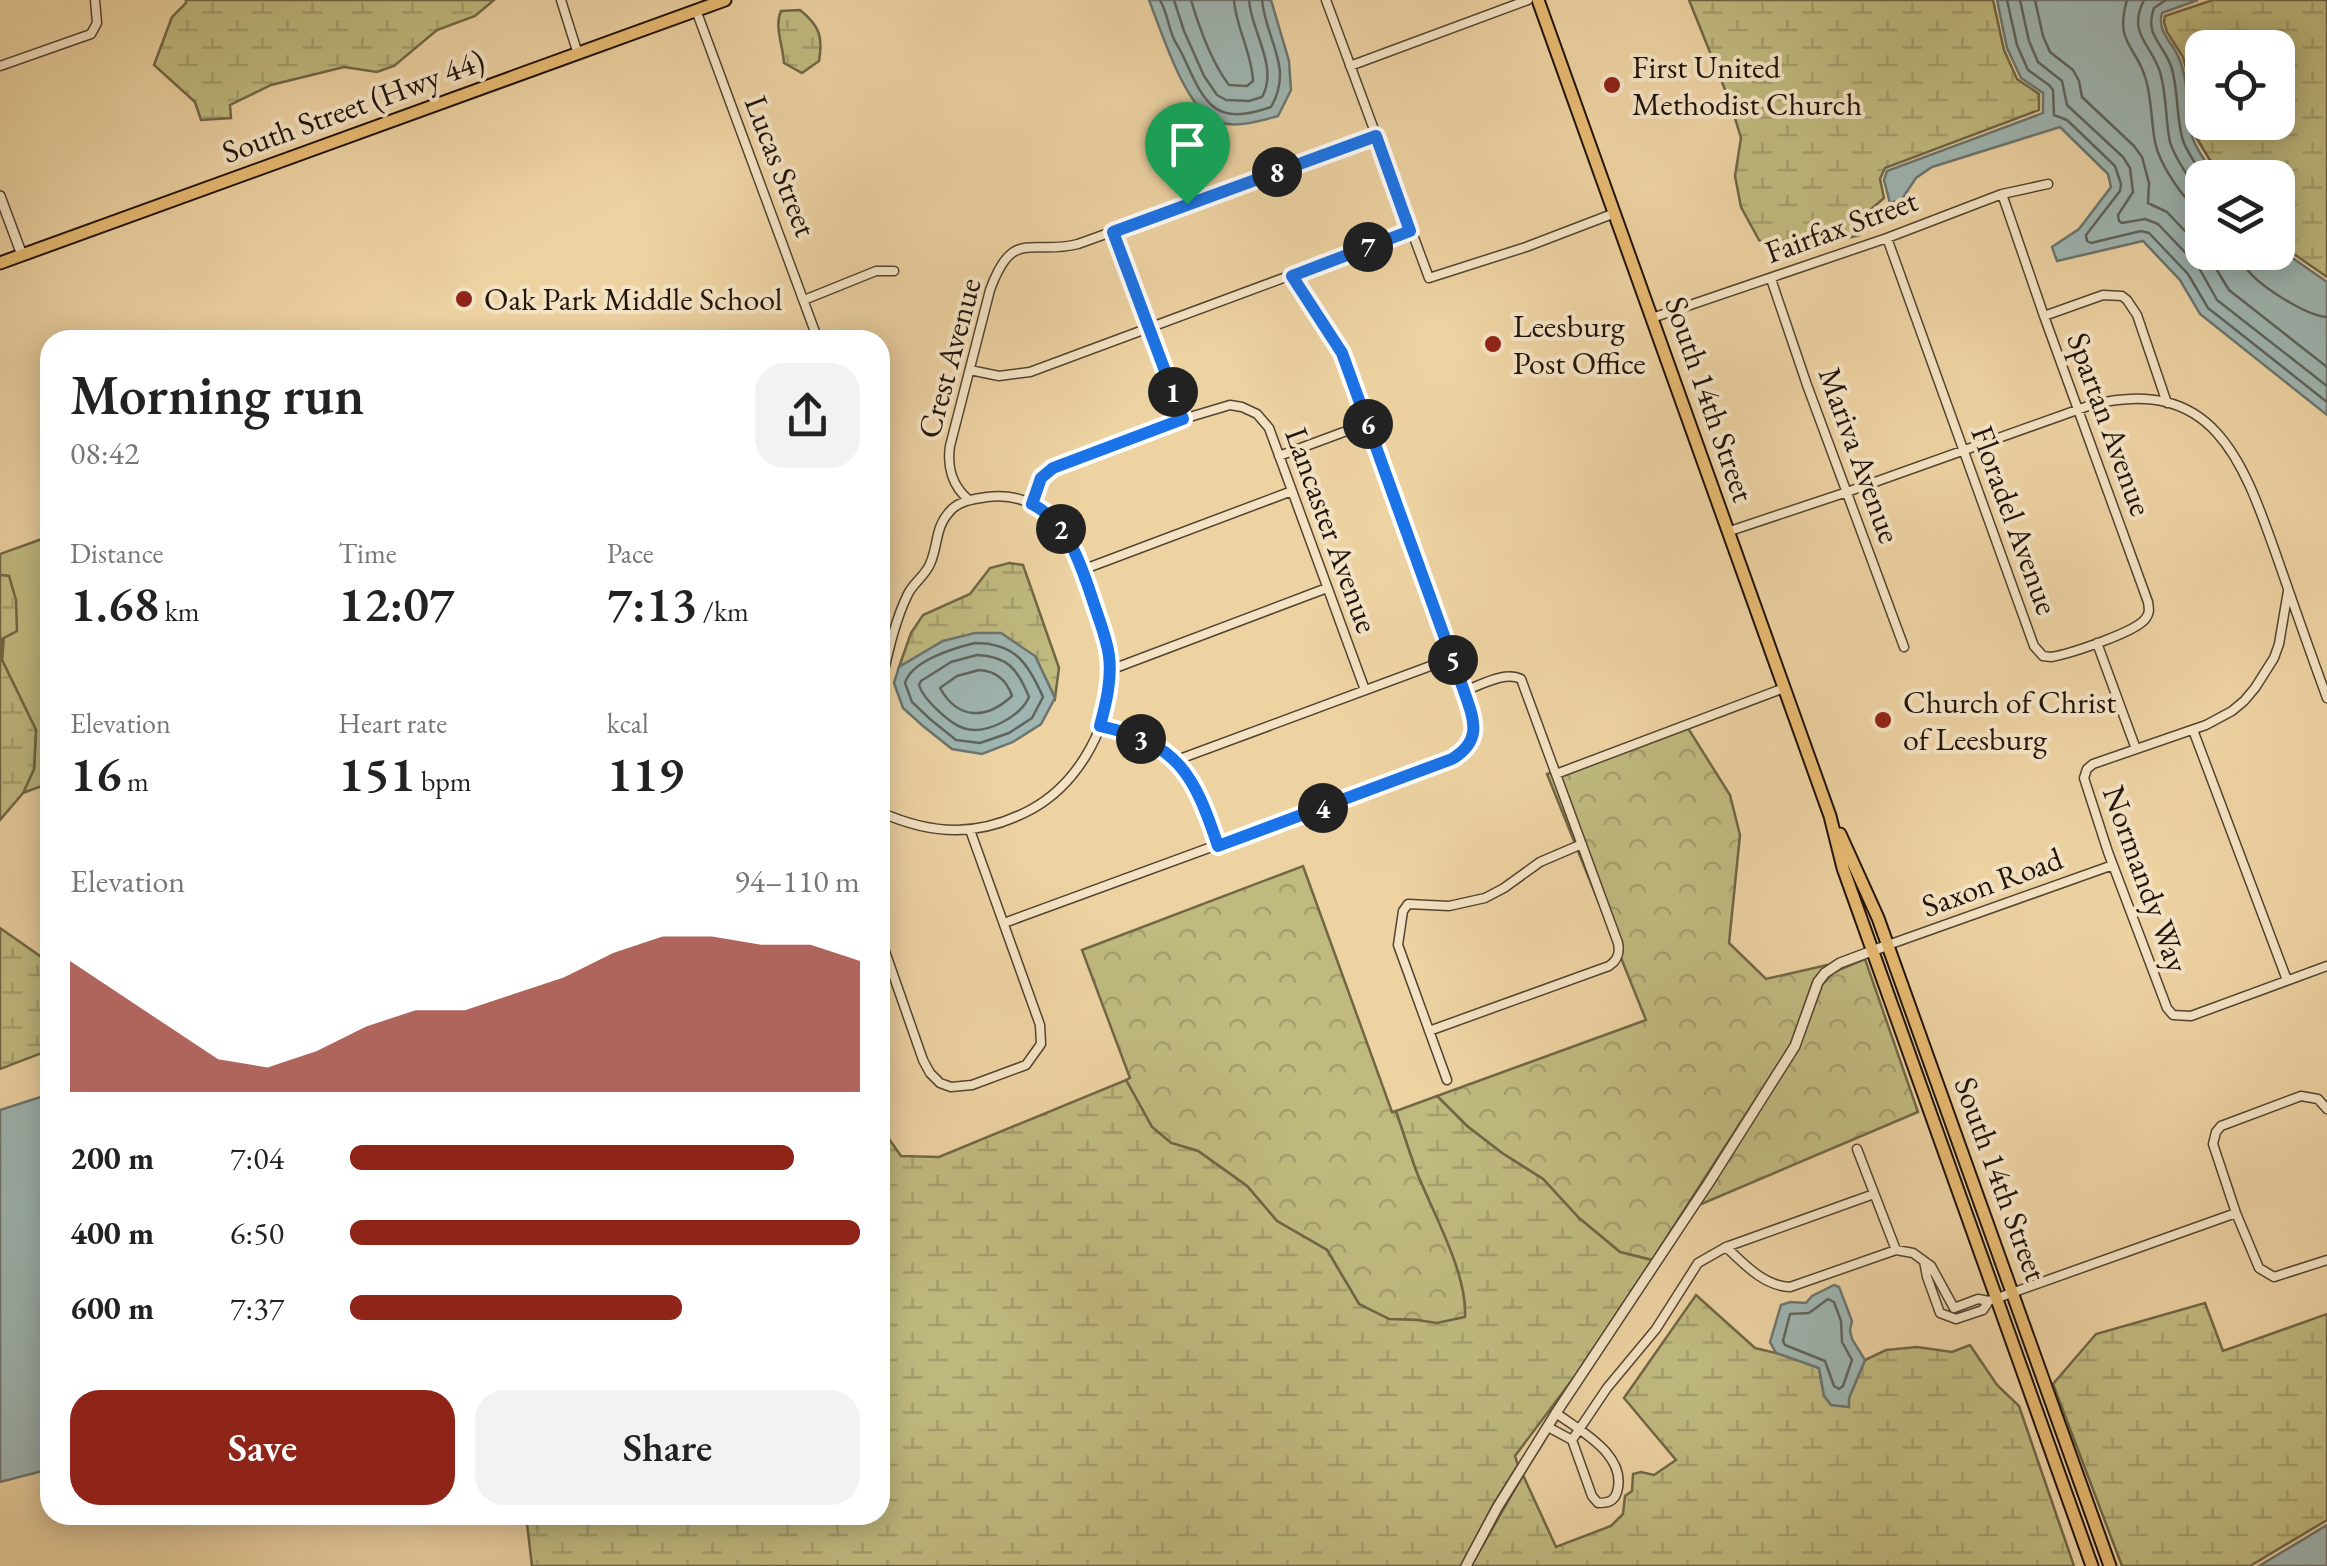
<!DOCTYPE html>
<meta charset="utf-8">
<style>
body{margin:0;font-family:"EB Garamond",serif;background:#f2f2f2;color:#222;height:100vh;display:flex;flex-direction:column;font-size:38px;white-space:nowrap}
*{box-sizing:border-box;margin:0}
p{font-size:32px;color:#767676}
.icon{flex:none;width:55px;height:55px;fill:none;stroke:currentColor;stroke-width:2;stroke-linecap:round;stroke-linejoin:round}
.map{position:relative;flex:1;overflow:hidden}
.panel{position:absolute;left:40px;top:330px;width:850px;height:1195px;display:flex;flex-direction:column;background:#fff;border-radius:30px;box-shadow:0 5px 25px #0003}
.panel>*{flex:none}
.buttons{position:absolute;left:2185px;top:30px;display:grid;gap:20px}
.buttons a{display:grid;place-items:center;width:110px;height:110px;border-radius:20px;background:#fff;box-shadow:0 5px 25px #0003;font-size:50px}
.pin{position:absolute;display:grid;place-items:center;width:85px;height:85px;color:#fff;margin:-102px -42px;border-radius:50% 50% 50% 0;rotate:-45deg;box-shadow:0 0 10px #0007}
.pin .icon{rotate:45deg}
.km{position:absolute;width:50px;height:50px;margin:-25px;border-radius:50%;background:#222;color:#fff;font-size:28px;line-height:50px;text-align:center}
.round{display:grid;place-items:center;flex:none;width:105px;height:105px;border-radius:30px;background:#f2f2f2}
.overview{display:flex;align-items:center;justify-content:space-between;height:170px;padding:0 30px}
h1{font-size:55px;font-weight:600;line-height:75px}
.metrics{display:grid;grid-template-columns:repeat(3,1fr);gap:15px;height:170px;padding:10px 30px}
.metrics div{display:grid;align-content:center}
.metrics b{font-size:50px;font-weight:600}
.metrics small{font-size:28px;font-weight:400}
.metrics p{font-size:28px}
.chart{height:280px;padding:20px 30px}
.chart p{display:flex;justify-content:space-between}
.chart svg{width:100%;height:180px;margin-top:10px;fill:#8f2418;opacity:.7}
.primary-button{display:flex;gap:20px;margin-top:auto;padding:20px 30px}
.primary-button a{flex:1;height:115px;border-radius:30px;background:#8f2418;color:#fff;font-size:40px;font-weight:600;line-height:115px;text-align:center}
.primary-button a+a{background:#f2f2f2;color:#222}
ul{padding:0 30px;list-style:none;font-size:32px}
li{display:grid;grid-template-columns:160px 120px 1fr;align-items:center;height:75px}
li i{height:25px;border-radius:12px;background:#8f2418}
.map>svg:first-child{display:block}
.grass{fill:#c0ba7f;stroke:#706746;stroke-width:2.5}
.forest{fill:url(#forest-crowns);stroke:#706746;stroke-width:2.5}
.wetland{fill:url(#wetland-marsh);stroke:#706746;stroke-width:2.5;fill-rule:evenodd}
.water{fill:#9eb5b1;stroke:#6c756f;stroke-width:2.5}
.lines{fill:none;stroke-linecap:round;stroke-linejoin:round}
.shore{stroke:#5f645e;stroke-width:2.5}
.minor-casing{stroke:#534432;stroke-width:11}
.tertiary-casing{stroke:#534432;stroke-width:12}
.primary-casing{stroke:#20140c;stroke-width:15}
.trunk-casing{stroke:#20140c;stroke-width:15}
.minor{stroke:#f3e2c3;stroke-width:8}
.tertiary{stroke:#f3e2c3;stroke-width:9}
.primary{stroke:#e6b971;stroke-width:11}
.trunk{stroke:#e6b971;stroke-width:11}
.route-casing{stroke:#fff;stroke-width:20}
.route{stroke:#1a73e8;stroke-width:12}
.poi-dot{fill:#8f2418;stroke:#f3e2c3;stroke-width:4}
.labels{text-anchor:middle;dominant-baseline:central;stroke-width:8;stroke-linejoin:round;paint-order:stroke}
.poi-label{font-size:32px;fill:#20140c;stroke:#f3e2c3;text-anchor:start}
.street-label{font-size:32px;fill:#20140c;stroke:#f3e2c3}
</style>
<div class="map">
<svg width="2327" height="1566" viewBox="0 0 2327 1566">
<defs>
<pattern id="forest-crowns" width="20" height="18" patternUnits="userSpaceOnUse" patternTransform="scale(2.5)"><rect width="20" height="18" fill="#c0ba7f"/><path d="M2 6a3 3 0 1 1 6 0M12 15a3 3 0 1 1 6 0" fill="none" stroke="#a59f6d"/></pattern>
<pattern id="wetland-marsh" width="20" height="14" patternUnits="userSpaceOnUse" patternTransform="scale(2.5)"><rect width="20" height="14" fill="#c0ba7f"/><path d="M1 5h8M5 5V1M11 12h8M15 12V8" fill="none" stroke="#a59f6d"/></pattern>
</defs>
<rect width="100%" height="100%" fill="#edd2a2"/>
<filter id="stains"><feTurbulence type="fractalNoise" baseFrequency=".002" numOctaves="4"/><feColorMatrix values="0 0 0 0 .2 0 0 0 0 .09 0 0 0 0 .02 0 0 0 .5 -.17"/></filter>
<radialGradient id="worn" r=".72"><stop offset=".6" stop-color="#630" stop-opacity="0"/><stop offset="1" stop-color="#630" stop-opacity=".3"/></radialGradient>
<!-- grass -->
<path class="grass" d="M50 536V783L23 793 34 769 36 730 2 660 9 576 0 575V554Z"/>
<!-- forest -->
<path class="forest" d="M1686 725 1730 795 1740 835 1729 943 1766 979 1827 965 1813 982 1791 1044 1652 1260 1620 1252 1579 1218 1543 1179 1502 1153 1467 1126 1437 1096 1646 1020 1547 774Z
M1303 866 1392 1112 1396 1111C1403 1131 1409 1151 1416 1170 1433 1212 1468 1274 1465 1317L1437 1324 1417 1320 1389 1319 1359 1304 1327 1250 1277 1221 1247 1186 1198 1151 1171 1143 1152 1127 1126 1080 1130 1078 1082 950Z
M1865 959 1918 1112 1699 1205 1798 1049 1822 985 1834 972Z"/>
<!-- wetland -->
<path class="wetland" d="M186 0H494L475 16 437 30 394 66 377 72 344 67 271 85 230 105 231 118 201 120 195 102 154 65 172 17 186 3Z
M1689 0H1993L2004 50 2017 79 2039 94V110L1885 168 1880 179 1884 198 1869 211 1860 235 1805 249 1781 251 1759 240 1741 207 1735 176 1741 138 1730 102Z
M2213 0H2327V277L2278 243V178L2220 177 2196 137 2191 88 2183 57 2167 32 2164 22 2165 16ZM2202 48H2278V122H2202Z
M800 10C820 26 823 37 819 61L802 73 784 63C783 46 774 26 781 11Z
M1009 563 1023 565 1059 668 1055 698 1035 656 943 641 899 667 911 633 923 615 970 594 990 568Z
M0 575 9 576 16 600 17 631 2 639V660L36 730 34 769 23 793 0 820Z
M0 928 50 963V1050L0 1069Z
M1126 1080 1152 1127 1171 1143 1198 1151 1247 1186 1277 1221 1327 1250 1359 1304 1389 1319 1417 1320 1437 1323 1465 1317C1468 1274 1432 1211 1416 1170 1409 1151 1403 1131 1396 1111L1437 1096 1467 1126 1502 1153 1543 1179 1579 1218 1620 1252 1652 1260 1575 1376 1515 1456 1518 1465 1493 1505 1461 1566H532L526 1515H880V1126L901 1156 939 1157Z
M1696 1295 1755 1348 1788 1356 1819 1368 1824 1396 1849 1398 1865 1360 1886 1350 1917 1347 1952 1352 1970 1345 1997 1385 2019 1406 2074 1566H1471L1523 1475 1556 1547 1611 1526 1623 1514 1625 1496 1632 1491 1633 1474 1641 1472 1654 1475 1676 1460 1624 1398Z
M2205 1303 2223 1351 2327 1314V1520L2250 1566H2122L2053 1384 2096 1334Z"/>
<!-- water -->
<path class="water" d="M1149 0H1271L1289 61 1291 90 1278 116C1259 121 1235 129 1216 121 1185 109 1161 30 1149 0Z
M1997 0H2198L2162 13C2157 31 2171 41 2178 56 2190 81 2185 110 2192 136 2196 150 2208 165 2216 177L2202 178V252H2278V248L2327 282V415L2200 314 2180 280 2143 241 2057 261 2052 247 2079 229 2111 187 2108 174 2060 127 1932 167 1916 178 1902 199 1890 203 1884 180 1887 171 2043 113V93L2021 78 2007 48Z
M975 633H1001L1035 656 1055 698 1041 724 1013 742 982 754 952 749 923 726 903 708 894 683 899 667 943 641Z
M50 1094V1469L0 1482V1110Z
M1834 1285 1839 1287 1852 1321 1850 1330 1852 1339 1865 1360 1849 1398V1407L1831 1405 1824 1396 1819 1368 1776 1353 1770 1342 1781 1305 1790 1302 1806 1303 1812 1296Z
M2327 1525V1566H2259Z"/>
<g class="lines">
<!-- shore -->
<path class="shore" d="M1160 0C1167 12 1168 25 1173 37 1176 44 1181 51 1184 58 1205 104 1214 127 1271 107 1294 67 1266 41 1262 0
M1174 0 1184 31 1204 76 1217 95 1226 100 1249 101 1262 97C1279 67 1251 31 1249 0
M1191 0C1199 27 1212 63 1229 85L1247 86 1253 81C1252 53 1236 28 1234 0
M2007 0 2017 45 2028 70 2049 85 2053 90 2054 115 2067 120 2115 166 2121 184 2120 191 2086 235 2087 241 2091 243 2141 231 2149 233 2188 274 2208 308 2327 402
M2020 0 2029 41 2038 62 2062 81 2067 105 2123 157 2130 168 2133 192 2118 215 2119 221 2122 223 2145 219 2158 224 2198 266 2217 300 2327 386
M2035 0 2043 36 2050 52 2073 70 2079 81 2082 97 2134 146 2142 157 2149 183 2148 203 2167 212 2202 249
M2127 0C2114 44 2137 46 2146 80 2152 101 2151 121 2155 142 2159 163 2184 202 2202 212
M2144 0C2127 33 2151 44 2160 72 2167 95 2165 118 2170 142 2174 156 2192 184 2202 195
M2166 0 2154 8C2144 35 2163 43 2171 66 2179 90 2176 124 2184 143 2189 155 2198 167 2204 178
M2206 252 2229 290 2327 367
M2240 252C2243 261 2245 268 2251 274 2265 289 2307 316 2327 317
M975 643C1015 643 1028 663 1043 697L1032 718 1009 733 980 743 956 740 930 719 912 702 905 683C911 661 954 648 975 643Z
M977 655C1008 656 1018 670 1029 697 1020 717 985 736 963 728 949 723 923 699 919 685L921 681 951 662Z
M979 670C996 671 1007 681 1012 696 986 720 958 720 940 688L957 676Z
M1828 1299 1834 1302 1841 1321 1842 1342 1852 1360 1843 1386 1839 1389 1834 1386 1825 1361 1785 1345 1783 1341 1790 1314 1809 1313Z"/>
<defs>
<path id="minor" d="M561 0 578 54
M1326 0 1429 278 1526 247 1615 213
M696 10 818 340
M0 66 91 34 97 23 95 0
M1350 66 1528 0
M1113 232 1183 419
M1887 238 2034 646 2043 656 2051 657C2069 654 2137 632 2146 618 2150 612 2149 609 2148 602L2044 316 2002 194
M1771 279 1807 385 1904 647
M804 300 876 271H894
M2044 316 2103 295 2122 296 2127 300 2137 315 2167 403
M1652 318 1887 238 2002 194 2048 184
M970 370 999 376 1030 372 1410 231
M1279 456 1368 423
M969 500C952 486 947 466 950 446L990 290C1013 227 1030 256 1078 244L1375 137
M1032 504 1041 478 1053 468 1183 419 1230 405 1242 407 1257 414 1269 428 1365 690
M1727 532 1847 492 2091 405C2216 374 2244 464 2278 560 2294 606 2310 652 2327 698
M1082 570 1292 491
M2288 591 2279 644 2274 658 2255 688 2244 701 2232 711 2206 725 2093 764 2087 769 2084 778 2108 852 2167 1008 2173 1015 2191 1016 2327 966
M2097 643 2136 749
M1110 670 1327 588
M880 688C887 658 894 622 908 594 913 583 925 576 930 564 939 544 934 527 952 509 962 500 975 499 987 497 1052 489 1074 547 1091 597 1101 626 1112 653 1109 685 1106 734 1075 785 1032 809 980 837 934 836 880 812
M1100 726C1180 744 1194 773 1218 846
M2193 730 2287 980
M1177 760 1452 658
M1556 774 1784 688
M1004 923 1441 763C1464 754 1477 741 1472 715L1342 353 1292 276
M880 937 923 1060 930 1073 940 1083 951 1087 972 1085 1026 1065 1041 1044 1040 1025 970 830
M1888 945 2113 865
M1429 1031 1609 966C1618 960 1620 953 1618 943L1521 679C1505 671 1481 685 1464 691
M1447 1080 1398 945 1403 911 1408 904 1449 906 1485 898 1504 888 1540 862 1582 844
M2327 1109 2318 1099 2301 1096 2221 1126 2216 1132 2213 1144 2236 1213 2259 1268 2274 1277 2327 1260
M1857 1149 1896 1250
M1726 1247C1744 1264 1764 1286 1790 1287L1896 1250 1913 1253 1924 1261
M1989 1301 1983 1310 1956 1319 1940 1313 1927 1277 1924 1261 1931 1266 1954 1308 1978 1299 1989 1301 2236 1213
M1556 1413C1580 1431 1628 1455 1617 1492 1614 1502 1607 1503 1598 1503L1592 1496 1572 1440 1607 1388 1656 1329 1698 1263 1726 1247 1874 1194
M1548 1427 1572 1440"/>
<path id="tertiary" d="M0 196 22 255
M1466 1566 1497 1508 1556 1413 1708 1184 1795 1046 1818 982 1825 973 1840 963 1888 945"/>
<path id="primary" d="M0 263 725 0"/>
<path id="trunk" d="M1538 0 1830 816 1843 868 2092 1566
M1840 834 1878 918 2110 1566"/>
</defs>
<!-- minor casing -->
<use href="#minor" class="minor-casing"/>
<!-- tertiary casing -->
<use href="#tertiary" class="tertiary-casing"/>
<!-- primary casing -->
<use href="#primary" class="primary-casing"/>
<!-- trunk casing -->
<use href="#trunk" class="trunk-casing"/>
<!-- minor -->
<use href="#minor" class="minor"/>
<!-- tertiary -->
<use href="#tertiary" class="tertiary"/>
<!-- primary -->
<use href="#primary" class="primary"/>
<!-- trunk -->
<use href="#trunk" class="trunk"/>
</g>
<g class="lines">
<defs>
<path id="route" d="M1376 136 1410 231 1292 276 1342 353 1464 691C1474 720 1483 740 1452 759L1218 846C1194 774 1178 743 1100 726 1106 703 1112 680 1109 656 1107 640 1101 625 1096 610 1083 572 1071 524 1032 504L1041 478 1053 468 1183 419 1113 232Z"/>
</defs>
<!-- route casing -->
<use href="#route" class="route-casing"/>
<!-- route -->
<use href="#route" class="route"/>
</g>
<!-- markers -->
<g class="poi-dot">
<circle cx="1612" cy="85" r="10"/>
<circle cx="464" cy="299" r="10"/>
<circle cx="1493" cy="344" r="10"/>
<circle cx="1883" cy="720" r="10"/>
</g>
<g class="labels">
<!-- poi labels -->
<g class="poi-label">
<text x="1632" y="67">First United<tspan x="1632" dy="37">Methodist Church</tspan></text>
<text x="484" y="299">Oak Park Middle School</text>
<text x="1513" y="326">Leesburg<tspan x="1513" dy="37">Post Office</tspan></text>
<text x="1903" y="702">Church of Christ<tspan x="1903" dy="37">of Leesburg</tspan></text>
</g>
<!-- street labels -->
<g class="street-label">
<text transform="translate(353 106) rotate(-20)">South Street (Hwy 44)</text>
<text transform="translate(781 166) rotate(69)">Lucas Street</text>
<text transform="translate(1841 226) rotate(-20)">Fairfax Street</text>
<text transform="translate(949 358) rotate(-75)">Crest Avenue</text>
<text transform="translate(1710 399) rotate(71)">South 14th Street</text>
<text transform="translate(2110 424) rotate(70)">Spartan Avenue</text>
<text transform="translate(1860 455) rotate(70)">Mariva Avenue</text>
<text transform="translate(2015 520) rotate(70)">Floradel Avenue</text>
<text transform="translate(1332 530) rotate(70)">Lancaster Avenue</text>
<text transform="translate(2146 879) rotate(70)">Normandy Way</text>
<text transform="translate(1992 882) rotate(-20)">Saxon Road</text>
<text transform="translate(2001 1179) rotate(70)">South 14th Street</text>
</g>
</g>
<rect width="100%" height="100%" filter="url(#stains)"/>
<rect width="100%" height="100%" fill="url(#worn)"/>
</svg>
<div class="buttons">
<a><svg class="icon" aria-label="locate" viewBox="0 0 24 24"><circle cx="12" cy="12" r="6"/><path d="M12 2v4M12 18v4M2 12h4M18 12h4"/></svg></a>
<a><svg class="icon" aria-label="layers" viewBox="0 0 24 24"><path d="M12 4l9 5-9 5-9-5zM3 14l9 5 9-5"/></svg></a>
</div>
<div class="pin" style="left:1187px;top:204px;background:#1e9e55"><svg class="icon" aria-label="arrive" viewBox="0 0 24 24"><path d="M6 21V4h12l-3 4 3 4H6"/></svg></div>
<b class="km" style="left:1173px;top:392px">1</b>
<b class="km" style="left:1061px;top:529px">2</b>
<b class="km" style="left:1141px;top:739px">3</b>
<b class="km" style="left:1323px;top:808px">4</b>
<b class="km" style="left:1453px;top:660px">5</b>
<b class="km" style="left:1368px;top:424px">6</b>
<b class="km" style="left:1368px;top:247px">7</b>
<b class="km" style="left:1277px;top:172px">8</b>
<section class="panel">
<div class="overview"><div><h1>Morning run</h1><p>08:42</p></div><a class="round"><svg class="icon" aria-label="share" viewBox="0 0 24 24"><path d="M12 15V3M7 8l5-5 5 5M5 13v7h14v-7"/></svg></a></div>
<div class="metrics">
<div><p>Distance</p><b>1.68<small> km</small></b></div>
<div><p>Time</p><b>12:07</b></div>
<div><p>Pace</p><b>7:13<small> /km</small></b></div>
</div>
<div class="metrics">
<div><p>Elevation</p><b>16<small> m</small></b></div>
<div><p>Heart rate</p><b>151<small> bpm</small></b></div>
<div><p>kcal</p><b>119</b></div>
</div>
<div class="chart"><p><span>Elevation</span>94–110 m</p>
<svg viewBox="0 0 160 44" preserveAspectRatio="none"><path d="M0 44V12L10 20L20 28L30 36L40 38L50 34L60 28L70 24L80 24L90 20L100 16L110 10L120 6L130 6L140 8L150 8L160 12V44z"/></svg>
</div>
<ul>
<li><b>200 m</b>7:04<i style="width:87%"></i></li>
<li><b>400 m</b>6:50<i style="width:100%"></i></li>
<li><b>600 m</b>7:37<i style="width:65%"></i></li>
</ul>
<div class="primary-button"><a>Save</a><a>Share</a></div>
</section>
</div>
